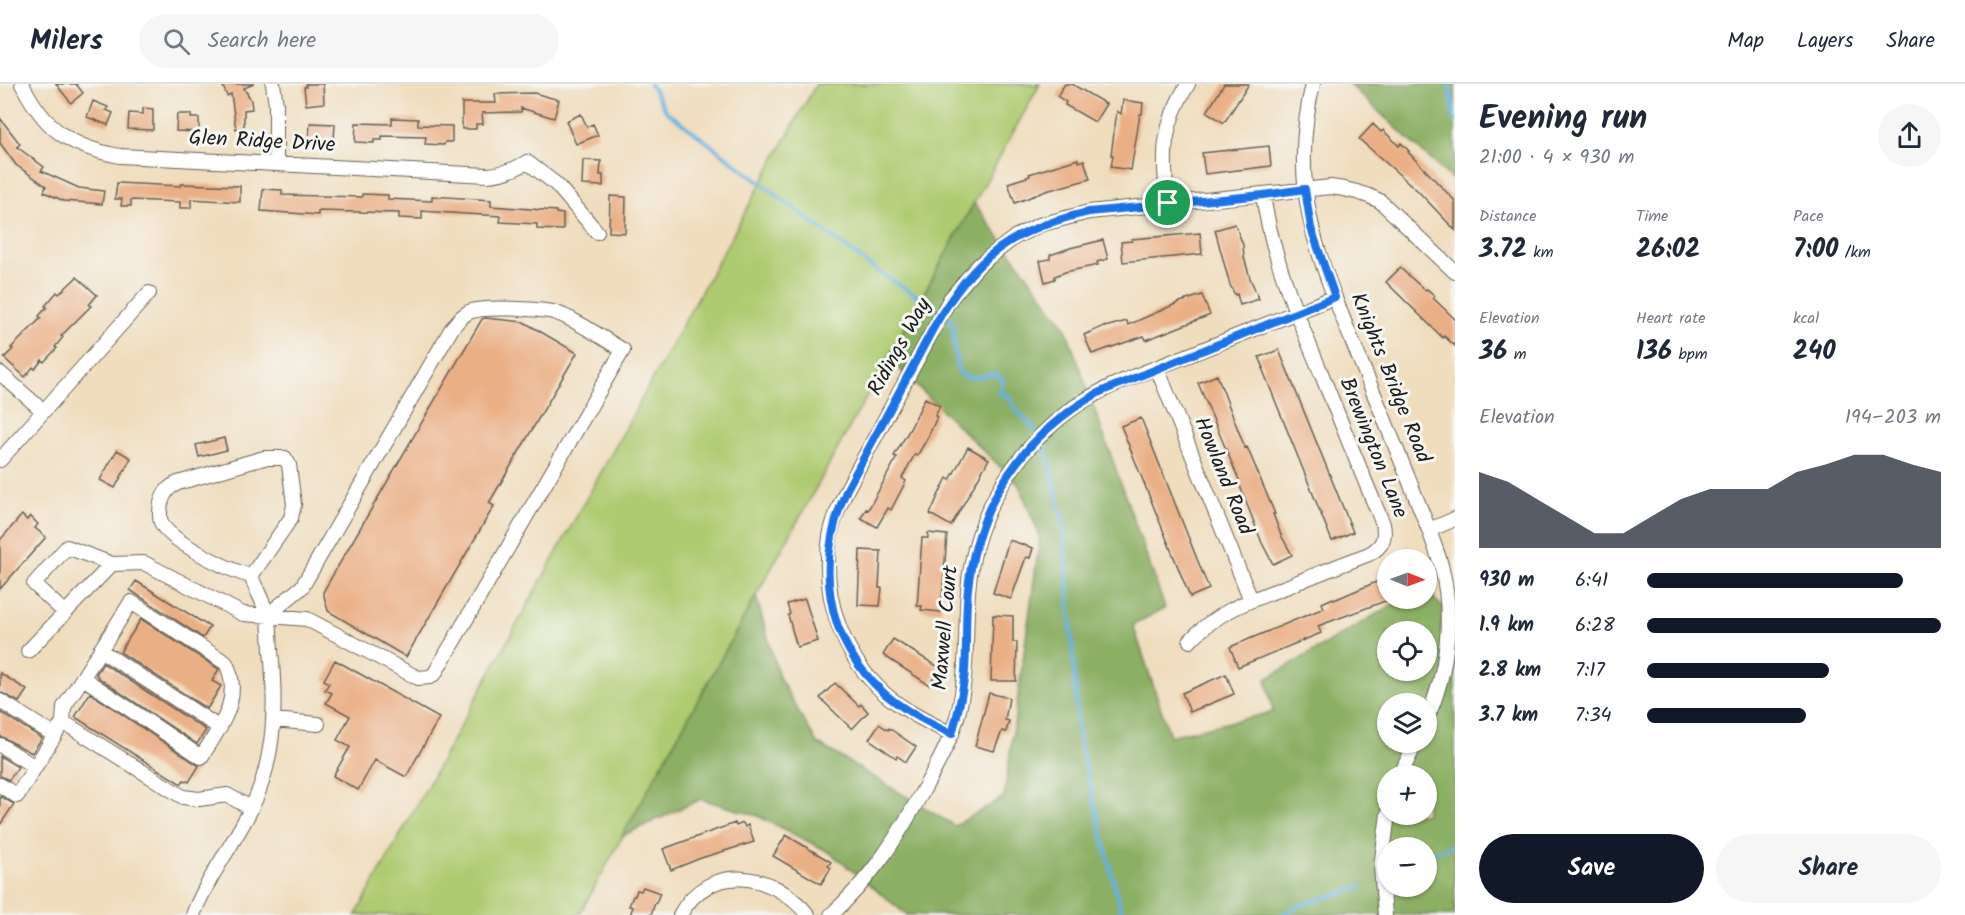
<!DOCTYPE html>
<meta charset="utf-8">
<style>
body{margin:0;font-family:Kalam,sans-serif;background:#f6f6f7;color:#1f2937;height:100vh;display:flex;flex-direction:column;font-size:22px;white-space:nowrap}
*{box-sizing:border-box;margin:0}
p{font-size:20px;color:#747a83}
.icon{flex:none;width:33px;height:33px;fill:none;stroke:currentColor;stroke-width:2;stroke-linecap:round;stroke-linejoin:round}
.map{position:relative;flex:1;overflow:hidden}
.details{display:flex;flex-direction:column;background:#fff;width:510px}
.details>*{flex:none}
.needle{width:39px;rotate:91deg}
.controls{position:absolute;left:1377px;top:465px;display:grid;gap:12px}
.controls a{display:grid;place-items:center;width:60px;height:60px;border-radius:50%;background:#fff;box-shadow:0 2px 4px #0004;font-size:30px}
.pin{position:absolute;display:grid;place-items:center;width:51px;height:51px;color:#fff;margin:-26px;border:3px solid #fff;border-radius:50%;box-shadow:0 2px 6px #0007}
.round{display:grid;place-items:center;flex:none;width:63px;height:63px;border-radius:32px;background:#f6f6f7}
.overview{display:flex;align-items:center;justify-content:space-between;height:102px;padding:0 24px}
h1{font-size:33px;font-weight:700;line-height:45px}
.metrics{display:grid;grid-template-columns:repeat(3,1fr);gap:9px;height:102px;padding:6px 24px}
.metrics div{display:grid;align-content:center}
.metrics b{font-size:26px;font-weight:700}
.metrics small{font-size:16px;font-weight:400}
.metrics p{font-size:16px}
.chart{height:168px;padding:12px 24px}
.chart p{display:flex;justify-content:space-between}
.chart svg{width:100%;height:108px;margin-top:6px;fill:#111827;opacity:.7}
.button{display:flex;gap:12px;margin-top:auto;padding:12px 24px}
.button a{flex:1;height:69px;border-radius:36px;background:#111827;color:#fff;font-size:24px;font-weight:700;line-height:69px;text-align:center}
.button a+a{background:#f6f6f7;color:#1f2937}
ul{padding:0 24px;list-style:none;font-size:20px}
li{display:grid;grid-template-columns:96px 72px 1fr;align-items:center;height:45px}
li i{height:15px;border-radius:8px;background:#111827}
header{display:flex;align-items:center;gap:36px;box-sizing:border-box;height:84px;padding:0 30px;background:#fff;border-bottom:2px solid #e0e1e3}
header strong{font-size:28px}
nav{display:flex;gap:33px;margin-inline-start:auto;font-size:21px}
.search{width:420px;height:54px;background:#f6f6f7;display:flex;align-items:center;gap:15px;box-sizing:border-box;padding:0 21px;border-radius:33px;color:#747a83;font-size:22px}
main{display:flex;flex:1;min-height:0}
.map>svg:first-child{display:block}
.green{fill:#afcb71;stroke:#667446;stroke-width:1.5}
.forest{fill:#8baf63;stroke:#546640;stroke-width:1.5;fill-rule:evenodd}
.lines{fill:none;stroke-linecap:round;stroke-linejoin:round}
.stream{stroke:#66b0de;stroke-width:4}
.building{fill:#ebaf85}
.minor-casing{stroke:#666055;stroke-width:16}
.minor{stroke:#fff;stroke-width:14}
.route-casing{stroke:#fff;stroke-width:12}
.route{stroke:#1a73e8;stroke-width:8}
.labels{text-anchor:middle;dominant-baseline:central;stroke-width:6;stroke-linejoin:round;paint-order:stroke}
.street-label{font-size:21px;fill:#1c1c1c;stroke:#f6f6f2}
</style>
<header>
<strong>Milers</strong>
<div class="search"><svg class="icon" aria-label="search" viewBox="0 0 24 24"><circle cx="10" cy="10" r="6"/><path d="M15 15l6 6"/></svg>Search here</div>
<nav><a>Map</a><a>Layers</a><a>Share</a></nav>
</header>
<main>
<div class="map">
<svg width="1455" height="831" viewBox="0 0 1455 831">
<rect width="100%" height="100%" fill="#f6f6f2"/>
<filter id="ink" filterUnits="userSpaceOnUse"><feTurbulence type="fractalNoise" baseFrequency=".0167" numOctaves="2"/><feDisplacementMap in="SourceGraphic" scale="12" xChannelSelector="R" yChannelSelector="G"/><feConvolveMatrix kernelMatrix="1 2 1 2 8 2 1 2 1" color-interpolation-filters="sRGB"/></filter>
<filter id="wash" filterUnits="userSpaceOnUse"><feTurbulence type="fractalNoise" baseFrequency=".008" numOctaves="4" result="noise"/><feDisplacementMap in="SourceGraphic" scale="24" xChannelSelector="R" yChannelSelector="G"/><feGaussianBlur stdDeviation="1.35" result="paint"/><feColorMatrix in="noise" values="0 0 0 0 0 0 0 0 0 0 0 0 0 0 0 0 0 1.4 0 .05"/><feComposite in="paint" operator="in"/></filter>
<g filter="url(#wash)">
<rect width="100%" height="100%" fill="#f0ddbe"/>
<!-- green -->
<path class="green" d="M816 0H1040L579 831H356Z"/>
<!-- forest -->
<path class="forest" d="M1349 0H1455V98Z
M974 119 1065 242 1165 524 1133 541 1170 652 1273 628 1266 595 1402 515 1426 514 1427 507 1455 536V831H907L829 768 758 732 701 715 622 752 756 512 779 593 817 659 955 742 1004 713 1040 453 1019 401 888 274ZM1388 548H1426V586H1388ZM1388 620H1426V658H1388ZM1388 692H1426V730H1388ZM1388 764H1426V802H1388Z"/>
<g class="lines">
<!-- stream -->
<path class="stream" d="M650 0 666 27 877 187 941 227
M1449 0 1455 37
M947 231 952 238 957 285C968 301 981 290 996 290L1004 298 999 309 1009 312C1013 328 1029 335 1037 350
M1041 357 1048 372 1064 445 1079 656 1122 831
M1426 773 1455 760
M1282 831 1296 823 1361 803"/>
</g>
<g id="blocks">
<!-- building -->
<path class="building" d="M56 0H76L83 9 71 19Z
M222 0H254L244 4 251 16 252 25 244 26V43L236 45 231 10 227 12Z
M306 0H323L324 19 306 21 304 3H306Z
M1065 0H1072L1106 20 1095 38 1065 21 1066 18 1057 12Z
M1224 0H1249L1224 39 1207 28Z
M534 9 559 16 554 34 521 24V28L482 29 483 40H476V45H462V19H496L495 10Z
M1123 16 1143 19 1142 30H1140L1131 86 1111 83 1113 71H1111L1117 27 1121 30Z
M93 17 108 23 106 26 113 29 108 41 87 33Z
M143 24 153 25V46L128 45 129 29 143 30Z
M177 30H191V34H199V48L176 47Z
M581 30 587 43 593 40 598 51 576 60 566 37Z
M0 34 20 60 17 63 44 83 41 87 79 104 104 107 102 120 64 117 44 108 46 102 16 81 0 59Z
M392 34 418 35V41L452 42V58H445L444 61 425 60 426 53 382 52V56H374V59L355 58 356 39 392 40Z
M310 39 335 40 334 56 309 55Z
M1373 40 1381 48 1383 46 1399 62 1401 59 1409 67 1408 68 1455 117V146L1418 107 1359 55Z
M1269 62 1271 82 1205 90 1202 69Z
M1078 75 1079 78 1084 76 1090 95 1046 107 1015 119 1008 99 1030 92 1029 90Z
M583 76 601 77 600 91H603V102L582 101Z
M117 99 181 102V100L240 102V118L191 115V124H180V118L131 116V122H121L122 115H115Z
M263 105 282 106V111L362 113V110L388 111V115L432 117V112L491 116V122L556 127V129L563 130V146L537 145V140L500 138 501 132 466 130 422 127V135L399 134V129L318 127V131L261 127Z
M610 112 626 113 625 149 609 148Z
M1235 140 1243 161 1244 173 1250 194 1259 215 1240 221 1237 210 1235 211 1230 201 1215 146Z
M1200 149 1202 170 1123 178 1121 158 1132 157V155Z
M1103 156 1108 175 1097 178 1098 181 1065 188 1055 192V195L1045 198 1040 177 1050 175V171L1070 164Z
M1400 184 1425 206 1427 205 1435 212 1433 214 1455 235V262L1444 252 1443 254 1386 198Z
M77 193 97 211 89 221 91 222 61 252 63 253 55 263 57 264 44 278 42 276 35 285 33 283 25 293 4 274 13 265 11 264 41 234 39 232 47 223 45 222 57 208 59 210Z
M1202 211 1210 231 1146 256 1144 252 1092 270 1084 251 1104 242 1105 243 1127 237 1128 241 1180 218Z
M485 234 524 238 577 269 489 419 494 422 406 573 328 527 323 508 482 235Z
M1279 266 1353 448 1332 457 1262 284H1264L1259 273Z
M1217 291 1245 364 1247 363 1275 430H1273L1281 451 1292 471 1273 480 1262 459 1238 397 1239 396 1198 299Z
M925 314 940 322 935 332 937 333 928 353 917 372 915 370 902 394 906 397 891 426 888 424 877 443 861 434 866 425 868 426 897 373 894 372 911 343Z
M1141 334 1209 505 1190 513 1121 342Z
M224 354 227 366 199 373 196 361Z
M968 363 989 375 951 442 930 430 939 410 947 394 950 396Z
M117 366 131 374 115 404 100 396Z
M22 431 27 436 30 432 38 440 35 444 46 453 0 505V456Z
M928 449 947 451 941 528 921 526 922 522H917L922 454H928Z
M1009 456 1033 464 1030 474 1026 473 1011 515 993 509Z
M860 466 881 467 879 504H882L880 522 858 521Z
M1388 493V516L1318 542 1321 549 1238 583 1230 563 1324 524 1322 519 1333 514 1334 516Z
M136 497 210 543 203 554 130 506Z
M805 515 818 557 797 563 788 531 790 530 787 520Z
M993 531 1013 532V558H1017L1016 597H991Z
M141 535 219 585 212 597 221 602 207 625 120 568Z
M893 555 940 584 929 601 883 571Z
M335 576 439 634 406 693 375 676 358 706 333 692 350 663 337 656 350 632 326 619 332 609 325 606 329 599 324 596Z
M103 579 206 646 197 660 99 594 96 590Z
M0 589 27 606 19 618 0 608Z
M1226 590 1234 610 1190 628 1182 609Z
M835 599 859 622 861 620 868 628 852 645 820 614Z
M90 609 199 682 189 698 184 696 181 700 75 633Z
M989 609 1009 614 1005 636 1009 637 1006 648 1002 647 994 667 975 662Z
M0 628 42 654 32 669 0 652Z
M879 640 888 646 889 644 916 663 906 678 897 672 896 674 869 655Z
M0 672 18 683 9 696 0 692Z
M0 712 14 720 0 741Z
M735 739 736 742 743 739 745 743 748 741 754 758 701 774 671 786 663 765Z
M786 751 831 778 828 782 831 784 821 800 773 772Z
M643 803 660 809 656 819H655L651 831H630L633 823 629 822 633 812H635L637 806 641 807Z"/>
</g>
</g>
<g filter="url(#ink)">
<use href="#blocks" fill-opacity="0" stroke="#666055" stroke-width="1.5"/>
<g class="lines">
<defs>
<path id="minor" d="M22 0C45 46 70 63 120 72L488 91C503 90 514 86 527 78L556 100 597 148
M273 0 276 21V80
M1313 0C1286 110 1322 182 1362 281 1385 336 1407 391 1429 446 1433 458 1438 470 1441 481 1454 530 1448 590 1426 636
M1168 119C1162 72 1162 41 1188 0
M1157 284 1251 516
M0 289 43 327
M0 376 149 209
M1429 446 1455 435
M64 528 34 500 67 463 112 480
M1190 557C1216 527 1254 515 1291 501 1317 490 1343 480 1369 470 1382 463 1386 455 1383 440 1361 388 1340 336 1319 284 1295 227 1272 172 1263 111
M100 566 220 644
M28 567 112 480 144 479 243 530 307 535 418 594 430 593 435 589 623 266C605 256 573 233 553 228 538 225 483 222 469 228 461 232 457 238 452 244L302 503 268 531
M0 617 54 651
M274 636 318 640
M63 638 64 623 131 518 226 579C243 614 220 644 201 673L83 594
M952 650C929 639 905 627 885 610 841 571 821 510 830 452 833 436 840 420 847 405L950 215 979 181 1015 153 1039 141 1089 128 1331 103C1349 105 1364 109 1380 117L1455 188
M0 661 35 683
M1400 692 1416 658
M0 701 17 712 63 638 183 713 199 715 227 711 251 724
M193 831C208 792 234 760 252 723 276 673 276 620 271 566 270 555 271 541 267 530 263 517 256 505 251 492L291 434 294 421 289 381 285 374H264L178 399C168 403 164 409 161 419 160 425 159 432 161 438 168 457 231 487 251 492
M680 831C709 777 774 788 808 831
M831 831C871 794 894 759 920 712 935 685 950 659 958 630 968 590 965 548 968 508 973 437 1009 374 1065 330 1098 304 1140 290 1179 275 1231 254 1283 234 1335 213
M1385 831 1381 783 1388 730"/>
</defs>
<!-- minor casing -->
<use href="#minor" class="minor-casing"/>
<!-- minor -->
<use href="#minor" class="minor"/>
</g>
</g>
<g class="lines" filter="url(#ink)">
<defs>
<path id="route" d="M1305 105 1311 144 1335 213 1100 308C1024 350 977 418 968 505 965 532 967 560 965 587 963 609 958 629 952 650 928 639 905 627 885 610 823 555 815 478 847 405L935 241C975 172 1012 145 1089 128L1263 111Z"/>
</defs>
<!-- route casing -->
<use href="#route" class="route-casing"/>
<!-- route -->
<use href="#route" class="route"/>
</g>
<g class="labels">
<!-- street labels -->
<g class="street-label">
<text transform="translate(262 58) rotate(3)">Glen Ridge Drive</text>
<text transform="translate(900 263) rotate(-61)">Ridings Way</text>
<text transform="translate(1390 294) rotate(68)">Knights Bridge Road</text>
<text transform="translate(1373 364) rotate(68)">Brewington Lane</text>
<text transform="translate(1223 392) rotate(68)">Howland Road</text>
<text transform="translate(946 544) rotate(-85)">Maxwell Court</text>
</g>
</g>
</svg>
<div class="controls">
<a><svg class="needle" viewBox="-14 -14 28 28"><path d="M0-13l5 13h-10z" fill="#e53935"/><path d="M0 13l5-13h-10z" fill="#747a83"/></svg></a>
<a><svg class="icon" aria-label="locate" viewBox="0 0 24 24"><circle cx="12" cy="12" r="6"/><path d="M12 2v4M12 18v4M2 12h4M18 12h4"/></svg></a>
<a><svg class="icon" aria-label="layers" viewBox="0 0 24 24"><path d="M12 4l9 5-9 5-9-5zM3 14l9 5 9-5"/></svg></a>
<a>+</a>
<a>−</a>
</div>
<div class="pin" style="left:1168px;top:119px;background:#1e9e55"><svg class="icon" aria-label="arrive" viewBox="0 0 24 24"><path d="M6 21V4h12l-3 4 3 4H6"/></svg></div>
</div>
<section class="details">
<div class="overview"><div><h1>Evening run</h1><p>21:00 · 4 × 930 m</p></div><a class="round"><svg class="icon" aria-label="share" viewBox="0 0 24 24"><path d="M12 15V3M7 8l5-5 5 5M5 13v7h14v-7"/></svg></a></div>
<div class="metrics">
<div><p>Distance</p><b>3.72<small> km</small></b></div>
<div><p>Time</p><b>26:02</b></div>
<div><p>Pace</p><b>7:00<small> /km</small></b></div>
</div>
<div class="metrics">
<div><p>Elevation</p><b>36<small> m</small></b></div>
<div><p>Heart rate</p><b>136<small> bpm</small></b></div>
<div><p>kcal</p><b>240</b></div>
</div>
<div class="chart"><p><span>Elevation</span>194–203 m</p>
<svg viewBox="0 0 160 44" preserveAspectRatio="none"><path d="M0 44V13L10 17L20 24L30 31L40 38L50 38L60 31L70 24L80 20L90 20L100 20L110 13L120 10L130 6L140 6L150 10L160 13V44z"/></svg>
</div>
<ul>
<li><b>930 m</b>6:41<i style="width:87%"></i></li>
<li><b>1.9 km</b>6:28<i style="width:100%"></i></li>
<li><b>2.8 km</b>7:17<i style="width:62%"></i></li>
<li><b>3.7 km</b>7:34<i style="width:54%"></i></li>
</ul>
<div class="button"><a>Save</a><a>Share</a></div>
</section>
</main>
